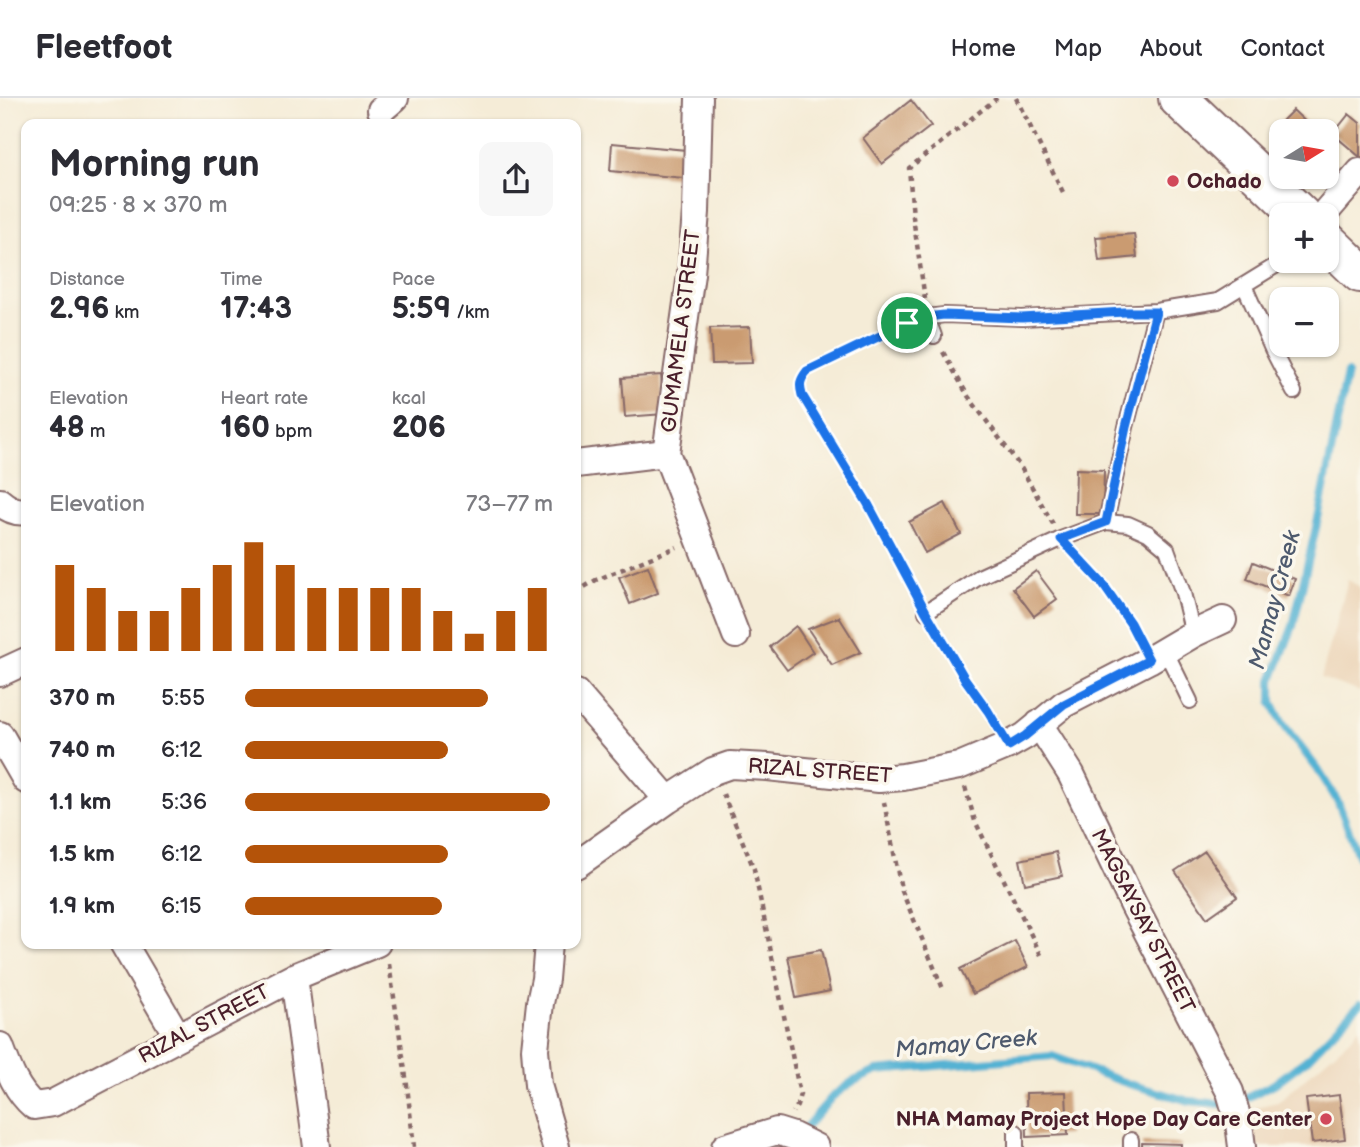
<!DOCTYPE html>
<meta charset="utf-8">
<style>
body{margin:0;font-family:"Balsamiq Sans",sans-serif;background:#f7f7f7;color:#2b2b33;height:100vh;display:flex;flex-direction:column;font-size:26px;white-space:nowrap}
*{box-sizing:border-box;margin:0}
p{font-size:23px;color:#7c7c81}
.icon{flex:none;width:38px;height:38px;fill:none;stroke:currentColor;stroke-width:2;stroke-linecap:round;stroke-linejoin:round}
.map{position:relative;flex:1;overflow:hidden}
.sheet{position:absolute;left:21px;top:21px;width:560px;height:830px;display:flex;flex-direction:column;background:#fff;border-radius:14px;box-shadow:0 2px 5px #0004}
.sheet>*{flex:none}
.needle{width:46px;rotate:79deg}
.fabs{position:absolute;left:1269px;top:21px;display:grid;gap:14px}
.fabs a{display:grid;place-items:center;width:70px;height:70px;border-radius:14px;background:#fff;box-shadow:0 2px 5px #0004;font-size:35px}
.pin{position:absolute;display:grid;place-items:center;width:60px;height:60px;color:#fff;margin:-30px;border:4px solid #fff;border-radius:50%;box-shadow:0 2px 7px #0007}
.round{display:grid;place-items:center;flex:none;width:74px;height:74px;border-radius:14px;background:#f7f7f7}
.overview{display:flex;align-items:center;justify-content:space-between;height:119px;padding:0 28px}
h1{font-size:38px;font-weight:700;line-height:52px}
.stats{display:grid;grid-template-columns:repeat(3,1fr);gap:10px;height:119px;padding:7px 28px}
.stats div{display:grid;align-content:center}
.stats b{font-size:30px;font-weight:700}
.stats small{font-size:19px;font-weight:400}
.stats p{font-size:19px}
.chart{height:196px;padding:14px 28px}
.chart p{display:flex;justify-content:space-between}
.chart svg{width:100%;height:126px;margin-top:7px;stroke:#b45309;stroke-width:6}
ul{padding:0 28px;list-style:none;font-size:23px}
li{display:grid;grid-template-columns:112px 84px 1fr;align-items:center;height:52px}
li i{height:18px;border-radius:9px;background:#b45309}
header{display:flex;align-items:center;gap:42px;box-sizing:border-box;height:98px;padding:0 35px;background:#fff;border-bottom:2px solid #e1e1e2}
header strong{font-size:33px}
nav{display:flex;gap:38px;margin-inline-start:auto;font-size:24px}
.map>svg:first-child{display:block}
.built{fill:#edd7bb}
.lines{fill:none;stroke-linecap:round;stroke-linejoin:round}
.stream{stroke:#55b2d3;stroke-width:8}
.building{fill:#ca9b71}
.lane-casing{stroke:#866767;stroke-width:18}
.street-casing{stroke:#866767;stroke-width:30}
.highway-casing{stroke:#866767;stroke-width:42}
.path{stroke:#866767;stroke-width:4.5;stroke-dasharray:5 5;stroke-linecap:butt}
.lane{stroke:#fff;stroke-width:14}
.street{stroke:#fff;stroke-width:26}
.highway{stroke:#fff;stroke-width:38}
.route-casing{stroke:#fff;stroke-width:14}
.route{stroke:#1a73e8;stroke-width:9}
.poi-dot{fill:#d1495b;stroke:#fbf7ec;stroke-width:2.5}
.labels{text-anchor:middle;dominant-baseline:central;stroke-width:7;stroke-linejoin:round;paint-order:stroke}
.poi-label{font-size:21px;font-weight:bold;fill:#4a1f2b;stroke:#fbf7ec;text-anchor:start}
.street-label{font-size:21px;fill:#4a1f2b;stroke:#fbf7ec}
.water-label{font-size:23px;font-style:italic;fill:#4e5a6e;stroke:#fbf7ec}
</style>
<header>
<strong>Fleetfoot</strong>
<nav><a>Home</a><a>Map</a><a>About</a><a>Contact</a></nav>
</header>
<div class="map">
<svg width="1360" height="1049" viewBox="0 0 1360 1049">
<rect width="100%" height="100%" fill="#fbf7ec"/>
<filter id="ink" filterUnits="userSpaceOnUse"><feTurbulence type="fractalNoise" baseFrequency=".0143" numOctaves="2"/><feDisplacementMap in="SourceGraphic" scale="14" xChannelSelector="R" yChannelSelector="G"/><feConvolveMatrix kernelMatrix="1 2 1 2 8 2 1 2 1" color-interpolation-filters="sRGB"/></filter>
<filter id="wash" filterUnits="userSpaceOnUse"><feTurbulence type="fractalNoise" baseFrequency=".00686" numOctaves="4" result="noise"/><feDisplacementMap in="SourceGraphic" scale="28" xChannelSelector="R" yChannelSelector="G"/><feGaussianBlur stdDeviation="1.57" result="paint"/><feColorMatrix in="noise" values="0 0 0 0 0 0 0 0 0 0 0 0 0 0 0 0 0 1.4 0 .05"/><feComposite in="paint" operator="in"/></filter>
<g filter="url(#wash)">
<rect width="100%" height="100%" fill="#f5ecd7"/>
<!-- built -->
<path class="built" d="M1348 482 1360 489V594L1321 580Z
M1360 927V1049H1248V1011L1278 1004 1353 938Z"/>
<g class="lines">
<!-- stream -->
<path class="stream" d="M1347 275 1318 421 1293 528 1272 582V604L1283 626 1319 673 1338 704 1360 762
M806 1029 833 998 852 984 877 973 1052 958 1129 986 1189 1003 1221 1006 1246 1000 1274 986 1306 962 1360 906"/>
</g>
<g id="blocks">
<!-- building -->
<path class="building" d="M911 2 931 28 882 66 863 40Z
M1293 12 1315 33H1281V37L1275 30Z
M1349 16 1360 25V59L1333 36Z
M612 45 686 52 684 80 610 73Z
M1134 136 1137 159 1099 163 1096 139Z
M750 229 752 265 712 266 710 230Z
M661 277 664 316 625 319 622 280Z
M1076 371 1104 372 1103 416H1075Z
M945 405 961 436 925 455 909 424Z
M1253 464 1295 481 1289 498 1247 481Z
M648 468 658 495 630 506 619 479Z
M1036 473 1057 501 1034 518 1013 490Z
M839 519 861 554 832 567 808 531Z
M796 528 813 554 787 572 770 549Z
M1205 753 1237 799 1207 820 1175 773Z
M1056 754 1062 778 1025 786 1020 762Z
M1015 843 1028 869 973 896 960 871Z
M821 852 830 893 796 900 788 858Z
M1066 994 1068 1037 1027 1039 1026 995Z
M1339 997 1345 1041 1312 1045 1306 1001Z
M1142 1045 1181 1046V1049H1142Z"/>
</g>
</g>
<g filter="url(#ink)">
<use href="#blocks" fill-opacity="0" stroke="#866767" stroke-width="2"/>
<g class="lines">
<defs>
<path id="lane" d="M1244 187 1272 251 1294 294
M934 238 927 219 945 217 1022 220 1156 213 1218 203 1275 168 1281 162
M1106 424 1126 329 1156 213
M926 514 979 479 1061 441 1106 424 1128 426 1148 435 1167 451 1183 495 1193 536
M1165 552 1190 603
M1131 1042V1049
M1016 1049V1034"/>
<path id="street" d="M699 0 696 114 691 176 666 355 736 537
M381 12 395 0
M1323 117 1360 74
M576 366 666 355
M0 404C8 411 16 415 26 413
M0 575 26 563
M576 595 668 702
M1039 626 1071 676 1133 806 1230 994 1239 1025 1242 1049
M0 637 26 682
M576 767 668 702 713 673 730 667 768 669 879 681 903 679 959 668 1009 647 1025 638 1064 606 1149 562 1193 536 1223 522
M123 845 178 939
M548 845 545 881 540 905 535 951 538 987 556 1049
M294 879 317 1049
M0 948C8 970 16 993 34 1008L53 1005 294 879 377 845
M725 1049 777 1033 793 1038 815 1049"/>
<path id="highway" d="M1178 0 1301 117
M1326 142 1360 175"/>
</defs>
<!-- lane casing -->
<use href="#lane" class="lane-casing"/>
<!-- street casing -->
<use href="#street" class="street-casing"/>
<!-- highway casing -->
<use href="#highway" class="highway-casing"/>
<!-- path -->
<path class="path" d="M1016 0 1063 94
M925 201 913 119 909 70 997 0
M910 224 807 273C800 282 799 286 802 297L868 406 918 499
M943 254 968 298 1020 368 1053 426
M1075 456C1099 482 1122 509 1138 541
M576 494 596 482 677 449
M936 531 965 581 996 627
M965 689 975 723 1041 857
M723 696 754 771 800 996 797 1008 793 1014
M884 704 901 791 944 893
M389 866 406 979 414 1049"/>
<!-- lane -->
<use href="#lane" class="lane"/>
<!-- street -->
<use href="#street" class="street"/>
<!-- highway -->
<use href="#highway" class="highway"/>
</g>
</g>
<g class="lines" filter="url(#ink)">
<defs>
<path id="route" d="M1124 214H1156L1126 329 1106 424 1061 441 1102 485 1130 525 1149 562 1064 606 1025 638 1009 648 988 613 965 581 926 514 868 406 802 297C799 286 800 282 807 273L907 225 927 219 944 217 1022 220Z"/>
</defs>
<!-- route casing -->
<use href="#route" class="route-casing"/>
<!-- route -->
<use href="#route" class="route"/>
</g>
<!-- markers -->
<g class="poi-dot">
<circle cx="1173" cy="83" r="7"/>
<circle cx="1326" cy="1021" r="7"/>
</g>
<g class="labels">
<!-- poi labels -->
<g class="poi-label">
<text x="1187" y="83">Ochado</text>
<text x="1312" y="1021" text-anchor="end">NHA Mamay Project Hope Day Care Center</text>
</g>
<!-- street labels -->
<g class="street-label">
<text transform="translate(681 233) rotate(-83)">GUMAMELA STREET</text>
<text transform="translate(820 673) rotate(4)">RIZAL STREET</text>
<text transform="translate(1143 823) rotate(63)">MAGSAYSAY STREET</text>
<text transform="translate(204 926) rotate(-28)">RIZAL STREET</text>
</g>
<!-- water labels -->
<g class="water-label">
<text transform="translate(1275 502) rotate(-75)">Mamay Creek</text>
<text transform="translate(966 946) rotate(-5)">Mamay Creek</text>
</g>
</g>
</svg>
<div class="fabs">
<a><svg class="needle" viewBox="-14 -14 28 28"><path d="M0-13l5 13h-10z" fill="#e53935"/><path d="M0 13l5-13h-10z" fill="#7c7c81"/></svg></a>
<a>+</a>
<a>−</a>
</div>
<div class="pin" style="left:907px;top:225px;background:#1e9e55"><svg class="icon" aria-label="arrive" viewBox="0 0 24 24"><path d="M6 21V4h12l-3 4 3 4H6"/></svg></div>
<section class="sheet">
<div class="overview"><div><h1>Morning run</h1><p>09:25 · 8 × 370 m</p></div><a class="round"><svg class="icon" aria-label="share" viewBox="0 0 24 24"><path d="M12 15V3M7 8l5-5 5 5M5 13v7h14v-7"/></svg></a></div>
<div class="stats">
<div><p>Distance</p><b>2.96<small> km</small></b></div>
<div><p>Time</p><b>17:43</b></div>
<div><p>Pace</p><b>5:59<small> /km</small></b></div>
</div>
<div class="stats">
<div><p>Elevation</p><b>48<small> m</small></b></div>
<div><p>Heart rate</p><b>160<small> bpm</small></b></div>
<div><p>kcal</p><b>206</b></div>
</div>
<div class="chart"><p><span>Elevation</span>73–77 m</p>
<svg viewBox="0 0 160 44" preserveAspectRatio="none"><path d="M5 44V14M15 44V22M25 44V30M35 44V30M45 44V22M55 44V14M65 44V6M75 44V14M85 44V22M95 44V22M105 44V22M115 44V22M125 44V30M135 44V38M145 44V30M155 44V22"/></svg>
</div>
<ul>
<li><b>370 m</b>5:55<i style="width:79%"></i></li>
<li><b>740 m</b>6:12<i style="width:66%"></i></li>
<li><b>1.1 km</b>5:36<i style="width:99%"></i></li>
<li><b>1.5 km</b>6:12<i style="width:66%"></i></li>
<li><b>1.9 km</b>6:15<i style="width:64%"></i></li>
</ul>
</section>
</div>
